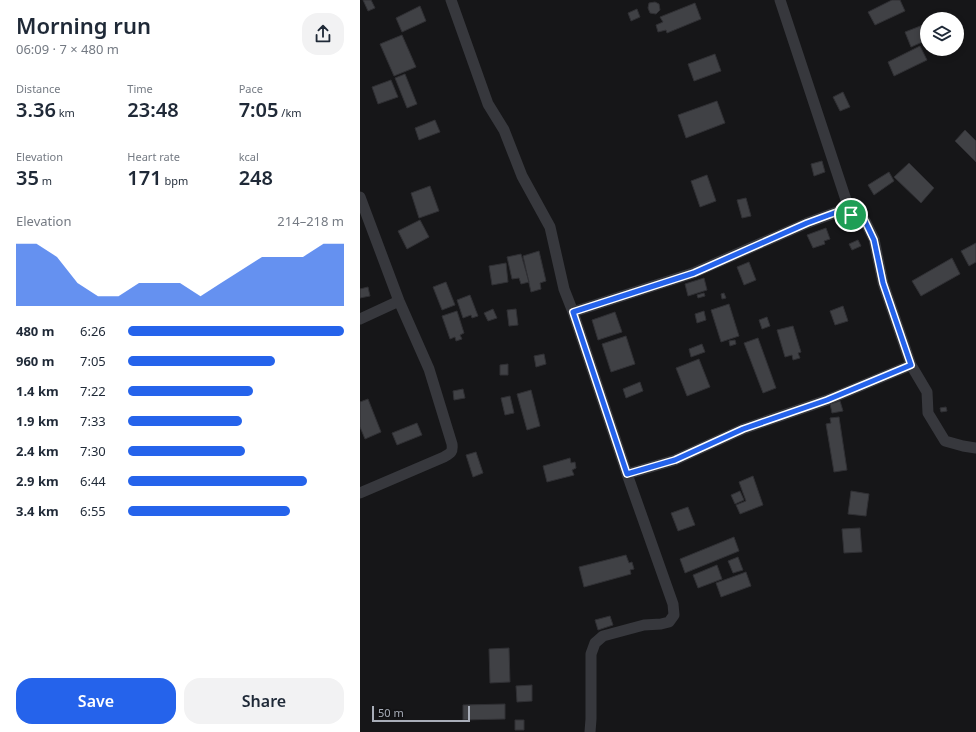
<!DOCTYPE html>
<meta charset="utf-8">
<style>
body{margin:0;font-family:"Noto Sans",sans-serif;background:#f2f2f3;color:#1f2937;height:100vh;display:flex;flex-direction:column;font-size:15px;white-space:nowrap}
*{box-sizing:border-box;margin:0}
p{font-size:13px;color:#747a83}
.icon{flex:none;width:22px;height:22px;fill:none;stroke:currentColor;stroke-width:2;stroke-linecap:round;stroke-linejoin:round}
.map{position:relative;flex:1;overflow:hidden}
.details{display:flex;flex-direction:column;background:#fff;width:360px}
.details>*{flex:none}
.tools{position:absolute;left:560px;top:12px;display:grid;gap:8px}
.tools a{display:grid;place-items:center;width:44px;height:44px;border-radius:50%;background:#fff;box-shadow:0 2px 6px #0003;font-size:20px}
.scale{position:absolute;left:12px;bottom:10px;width:98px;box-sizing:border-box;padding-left:4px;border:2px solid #a8adb8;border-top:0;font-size:11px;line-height:14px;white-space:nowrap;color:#a8adb8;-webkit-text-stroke:3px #111113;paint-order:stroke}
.pin{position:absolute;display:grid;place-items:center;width:34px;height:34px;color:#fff;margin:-17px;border:2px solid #fff;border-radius:50%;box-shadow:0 1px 4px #0007}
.round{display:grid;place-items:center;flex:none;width:42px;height:42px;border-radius:16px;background:#f2f2f3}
.headline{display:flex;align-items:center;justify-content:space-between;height:68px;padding:0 16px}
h1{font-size:22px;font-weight:600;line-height:30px}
.stats{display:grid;grid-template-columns:repeat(3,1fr);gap:6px;height:68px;padding:4px 16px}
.stats div{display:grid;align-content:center}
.stats b{font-size:20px;font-weight:600}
.stats small{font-size:11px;font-weight:400}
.stats p{font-size:11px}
.chart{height:112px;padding:8px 16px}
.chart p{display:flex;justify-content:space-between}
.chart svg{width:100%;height:72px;margin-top:4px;fill:#2563eb;opacity:.7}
.cta{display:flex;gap:8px;margin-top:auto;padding:8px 16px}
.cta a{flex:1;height:46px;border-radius:16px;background:#2563eb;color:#fff;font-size:16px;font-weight:600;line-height:46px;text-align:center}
.cta a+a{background:#f2f2f3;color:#1f2937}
ul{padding:0 16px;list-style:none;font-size:13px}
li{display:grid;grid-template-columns:64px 48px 1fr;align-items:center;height:30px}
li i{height:10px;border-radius:5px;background:#2563eb}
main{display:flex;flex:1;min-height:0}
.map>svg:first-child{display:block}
.building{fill:#404145;stroke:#303034}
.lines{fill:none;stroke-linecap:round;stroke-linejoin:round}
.minor{stroke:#37383d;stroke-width:11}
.route-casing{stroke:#fff;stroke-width:8}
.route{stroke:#2563eb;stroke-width:5}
</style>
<main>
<section class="details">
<div class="headline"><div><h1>Morning run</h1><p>06:09 · 7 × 480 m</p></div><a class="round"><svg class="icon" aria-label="share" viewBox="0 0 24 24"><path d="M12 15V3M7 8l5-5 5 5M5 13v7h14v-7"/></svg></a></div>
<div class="stats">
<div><p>Distance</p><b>3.36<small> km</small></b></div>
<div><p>Time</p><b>23:48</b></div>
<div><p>Pace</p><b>7:05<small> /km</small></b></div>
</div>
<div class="stats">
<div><p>Elevation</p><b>35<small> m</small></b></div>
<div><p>Heart rate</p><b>171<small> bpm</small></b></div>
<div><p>kcal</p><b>248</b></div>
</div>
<div class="chart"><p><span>Elevation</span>214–218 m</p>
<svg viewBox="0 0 160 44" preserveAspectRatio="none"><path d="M0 44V6L10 6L20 14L30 30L40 38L50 38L60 30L70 30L80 30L90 38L100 30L110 22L120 14L130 14L140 14L150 6L160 6V44z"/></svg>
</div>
<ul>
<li><b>480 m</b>6:26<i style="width:100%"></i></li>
<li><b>960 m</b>7:05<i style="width:68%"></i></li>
<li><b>1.4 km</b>7:22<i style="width:58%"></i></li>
<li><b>1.9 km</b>7:33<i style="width:53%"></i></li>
<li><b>2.4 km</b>7:30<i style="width:54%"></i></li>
<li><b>2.9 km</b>6:44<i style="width:83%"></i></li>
<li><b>3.4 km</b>6:55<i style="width:75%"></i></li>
</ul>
<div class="cta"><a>Save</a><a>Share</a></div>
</section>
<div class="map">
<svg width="616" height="732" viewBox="0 0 616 732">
<rect width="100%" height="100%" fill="#161618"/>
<!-- building -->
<path class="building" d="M3 0H11L15 8 8 11Z
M532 0H540L545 11 515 25 508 12Z
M295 2 299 4 300 10 296 14 290 13 288 8 289 3Z
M335 3 341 19 307 33 306 30 298 32 296 25 303 22 300 17Z
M60 6 66 21 42 32 36 18Z
M277 9 280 17 271 21 268 13Z
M563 25 567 34V40L551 47 545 32Z
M42 35 56 67 34 76 20 44Z
M560 46 567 60 534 76 528 62Z
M355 54 361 71 334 81 328 64Z
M45 74 57 104 47 108 35 78Z
M31 80 38 97 18 104 12 87Z
M483 92 490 107 480 111 473 97Z
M357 101 365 123 326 138 318 115Z
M75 120 80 132 59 140 55 128Z
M605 130 616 141V162L595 141Z
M462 161 465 172 454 176 451 164Z
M549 163 574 188 561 203 534 177Z
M529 172 534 181 514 195 508 185Z
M347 175 356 201 340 207 331 181Z
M70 186 79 211 59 218 51 193Z
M386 198 391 216 382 218 377 200Z
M60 220 69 237 47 249 38 231Z
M466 228 470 239 464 241 465 244 453 248 447 235Z
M498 240 501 246 492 250 489 244Z
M616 243V262L609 266 601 251Z
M179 251 186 281 180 283 181 289 171 292 163 256Z
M161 254 169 282 161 284 159 278 152 279 147 257Z
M592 258 600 274 561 296 552 281Z
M389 262 396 280 384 285 377 267Z
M146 263 148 282 132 285 129 266Z
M344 278 347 290 328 296 325 284Z
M86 282 95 305 82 310 73 287Z
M8 287 10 296 0 298V289Z
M344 293 345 296 338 298 337 295Z
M364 293 366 298 362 299 361 294Z
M110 295 118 316 112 318 111 315 103 318 97 300Z
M369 304 379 336 361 342 351 310Z
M483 306 488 321 475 325 470 311Z
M133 309 137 318 128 321 124 313Z
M156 309 158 325 149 326 147 310Z
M97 311 104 333 100 335 102 339 96 341 95 337 90 339 82 316Z
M344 311 346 320 337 323 335 314Z
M255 312 262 332 238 340 232 320Z
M407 317 410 326 402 329 399 320Z
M433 326 441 352 438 353 440 358 433 360 432 355 425 357 417 330Z
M266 336 275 364 251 372 242 344Z
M398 338 416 388 403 393 384 343Z
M375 340 376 344 370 346 369 341Z
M342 344 345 352 331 357 329 349Z
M184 354 186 364 176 367 174 356Z
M339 359 350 387 327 396 316 368Z
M148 364V375H140V365Z
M280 382 283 391 266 398 263 389Z
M103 389 105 398 94 400 93 391Z
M171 390 180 426 167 430 157 394Z
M150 396 154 413 145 415 141 398Z
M8 399 21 432 5 439 0 427V402Z
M480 401 483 411 472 413 470 404Z
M586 407 587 411 581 412 580 408Z
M479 417 487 470 474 472 466 424 471 423 470 418Z
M57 423 62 435 37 445 32 433Z
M116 452 123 473 113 477 106 455Z
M210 458 211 463 215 462 216 468 212 470 214 475 187 482 183 466Z
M393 476 403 505 380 514 376 505 386 501 379 482Z
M380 491 384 500 375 504 371 495Z
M491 491 509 494 506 516 488 514Z
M328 507 335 525 318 531 311 513Z
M500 528 502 552 484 553 482 529Z
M374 537 379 551 325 573 320 559Z
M266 555 269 563 272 562 274 569 270 570 271 574 224 587 219 567Z
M378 557 383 570 373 573 368 561Z
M357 565 362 579 338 588 333 575Z
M386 572 391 586 361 597 356 583Z
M250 616 253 625 238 630 235 620Z
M149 648 150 682 130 683 129 649Z
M172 685V701L157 702 156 686Z
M145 704V719L103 720V705Z
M155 720H164V730H155Z"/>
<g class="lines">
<!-- minor -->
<path class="minor" d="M91 0 128 104 144 130 162 176 190 227 204 289 213 312 267 474 313 604 314 615 309 622 301 624 284 625 243 636 235 643 231 654V719L230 732
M420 0 491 215
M0 197 39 301 69 369 92 444C93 452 91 453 84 457L0 493
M213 312 333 273 447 223 477 212 491 215 505 221 514 239 523 283 551 365 467 400 383 429 315 460 267 474
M0 319 39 301
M551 365 567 392 568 413 585 441 603 446 616 448"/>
</g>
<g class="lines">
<defs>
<path id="route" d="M477 212 491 215 505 221 514 240 523 283 551 365 467 400 383 429 315 460 267 474 213 312 334 273 447 223Z"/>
</defs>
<!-- route casing -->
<use href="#route" class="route-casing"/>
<!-- route -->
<use href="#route" class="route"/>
</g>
</svg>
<div class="tools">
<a><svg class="icon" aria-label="layers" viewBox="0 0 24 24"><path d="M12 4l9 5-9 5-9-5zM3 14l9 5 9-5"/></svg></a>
</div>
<div class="scale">50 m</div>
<div class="pin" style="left:491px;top:215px;background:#1e9e55"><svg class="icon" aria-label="arrive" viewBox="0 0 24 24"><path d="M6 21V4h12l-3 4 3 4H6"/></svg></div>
</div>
</main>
